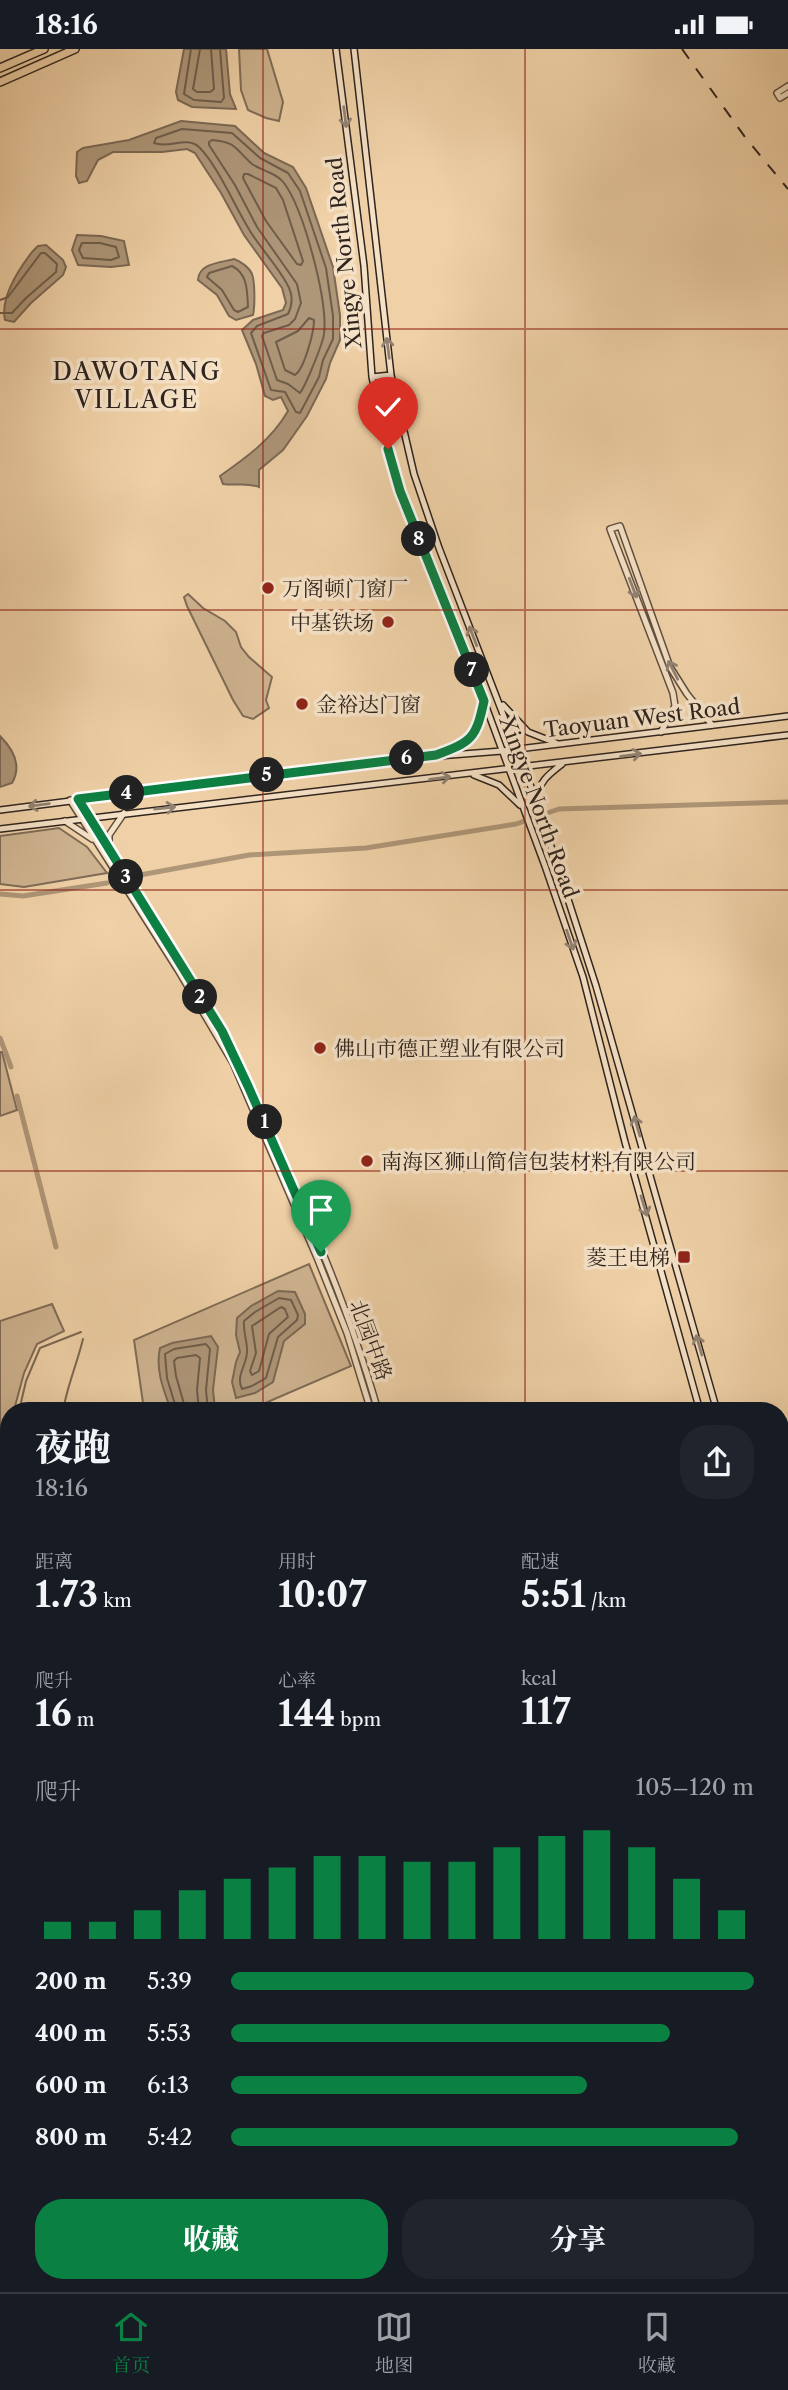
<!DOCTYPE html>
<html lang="zh">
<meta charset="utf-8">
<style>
body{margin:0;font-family:"Libre Caslon Text","Noto Serif SC",serif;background:#20242c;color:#f1f3f6;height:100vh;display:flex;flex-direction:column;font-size:26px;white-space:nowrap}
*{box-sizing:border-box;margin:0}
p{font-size:23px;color:#9ea1a6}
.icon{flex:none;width:38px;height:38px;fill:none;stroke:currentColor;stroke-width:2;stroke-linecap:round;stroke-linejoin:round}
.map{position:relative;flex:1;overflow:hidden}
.panel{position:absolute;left:0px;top:1353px;width:789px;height:891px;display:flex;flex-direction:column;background:#171b24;border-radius:28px 28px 0 0;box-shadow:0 7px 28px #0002}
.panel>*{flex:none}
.pin{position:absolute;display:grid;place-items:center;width:60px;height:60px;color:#fff;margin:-72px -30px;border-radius:50% 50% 50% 0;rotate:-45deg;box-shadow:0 0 7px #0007}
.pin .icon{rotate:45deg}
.km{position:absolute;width:35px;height:35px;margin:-18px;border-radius:50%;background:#222;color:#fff;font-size:19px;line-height:35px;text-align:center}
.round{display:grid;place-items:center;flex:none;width:74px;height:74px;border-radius:28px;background:#20242c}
.overview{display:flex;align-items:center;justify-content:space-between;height:119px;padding:0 35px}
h1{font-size:38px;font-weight:800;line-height:52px}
.figures{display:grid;grid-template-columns:repeat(3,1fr);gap:10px;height:119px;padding:7px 35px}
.figures div{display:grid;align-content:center}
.figures b{font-size:35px;font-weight:800}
.figures small{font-size:19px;font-weight:400}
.figures p{font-size:19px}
.chart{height:196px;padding:14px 35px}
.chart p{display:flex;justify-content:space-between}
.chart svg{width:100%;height:126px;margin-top:7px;stroke:#0b8043;stroke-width:6}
.cta{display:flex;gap:14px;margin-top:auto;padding:14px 35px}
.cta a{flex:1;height:80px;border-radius:28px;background:#0b8043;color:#fff;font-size:28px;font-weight:800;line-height:80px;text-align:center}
.cta a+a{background:#20242c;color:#f1f3f6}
ul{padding:0 35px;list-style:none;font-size:23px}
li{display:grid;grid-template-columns:112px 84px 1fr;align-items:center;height:52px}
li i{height:18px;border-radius:9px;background:#0b8043}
.status{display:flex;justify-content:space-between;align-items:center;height:49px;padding:0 35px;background:#171b24;direction:ltr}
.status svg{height:19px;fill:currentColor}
.dock{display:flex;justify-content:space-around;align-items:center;height:98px;border-top:2px solid #363941;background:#171b24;font-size:19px;color:#9ea1a6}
.dock a{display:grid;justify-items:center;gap:4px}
.dock .selected{color:#0b8043}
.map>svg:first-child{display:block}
.green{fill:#cfb490;stroke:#7f6c57;stroke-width:2}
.water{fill:#ae9678;stroke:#7b6854;stroke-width:2}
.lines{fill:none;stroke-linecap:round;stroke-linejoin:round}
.shore{stroke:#6e5d4b;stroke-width:2}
.stream{stroke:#7b6854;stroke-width:2}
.canal{stroke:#ae9678;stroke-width:5}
.tertiary-casing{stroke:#5f4f40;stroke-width:8}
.secondary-casing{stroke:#2f241e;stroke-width:8}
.motorway-casing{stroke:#2f241e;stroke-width:10}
.tertiary{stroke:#f5e1c6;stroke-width:5}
.secondary{stroke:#f5e1c6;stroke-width:5}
.motorway{stroke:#f0d1a7;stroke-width:7}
.rail{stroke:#2f241e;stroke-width:2;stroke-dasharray:12 12;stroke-linecap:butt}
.oneway{stroke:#928272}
.route-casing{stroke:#fff;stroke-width:14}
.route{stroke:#0b8043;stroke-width:9}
.grid{fill:none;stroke:#8f2418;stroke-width:2;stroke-opacity:0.55}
.poi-dot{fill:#8f2418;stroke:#f5e1c6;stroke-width:2.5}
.labels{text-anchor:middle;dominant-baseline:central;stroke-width:7;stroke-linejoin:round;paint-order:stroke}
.street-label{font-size:21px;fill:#2f241e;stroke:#f5e1c6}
.poi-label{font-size:21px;fill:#2f241e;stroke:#f5e1c6;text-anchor:start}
.quarter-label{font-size:24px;letter-spacing:2px;fill:#2f241e;stroke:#f5e1c6}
</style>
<div class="status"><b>18:16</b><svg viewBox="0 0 49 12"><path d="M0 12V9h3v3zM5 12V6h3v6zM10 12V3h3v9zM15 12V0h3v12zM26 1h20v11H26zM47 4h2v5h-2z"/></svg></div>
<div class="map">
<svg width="788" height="2243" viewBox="0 0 788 2243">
<rect width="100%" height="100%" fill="#f0d1a7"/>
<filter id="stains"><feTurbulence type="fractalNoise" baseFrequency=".00286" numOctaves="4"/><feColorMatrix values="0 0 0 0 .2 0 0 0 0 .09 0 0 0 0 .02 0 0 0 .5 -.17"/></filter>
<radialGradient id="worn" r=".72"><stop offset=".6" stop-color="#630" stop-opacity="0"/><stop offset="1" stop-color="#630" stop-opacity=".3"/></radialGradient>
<!-- green -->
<path class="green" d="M239 0H267L283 53 279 72 266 69 248 61 241 41Z
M188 545 203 559 225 572 236 583 241 598 249 608 272 628 266 651 269 659 253 670 243 667 233 651 187 557 184 548Z
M59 779 87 798 107 824 24 838 0 835V787Z
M0 1003H2L17 1061 0 1067Z
M309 1215 351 1317 249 1361H144L134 1291Z
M52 1255 64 1282 37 1295 24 1324 14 1361 9 1362V1381L0 1400V1272Z
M0 2229 9 2232V2235L20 2236 21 2243H0Z"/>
<!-- water -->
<path class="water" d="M184 0H226L230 45 236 60 192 58 178 51 176 43Z
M181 72 235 77 264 104 293 118 306 139 333 218 340 266V291L330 314 326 330 307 367 283 401 259 421V438C246 433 236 437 223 435L220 427C247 408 272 390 288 362L281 348 273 351 265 347 256 315 242 281 253 271 283 261 286 254 282 239 244 186 221 144 195 104 187 100 162 103H113L98 111 87 132 79 134 76 127 77 103 83 99 129 91Z
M77 186 101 187 124 192 129 216 111 218 78 216 72 201Z
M46 196 63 211 66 218 63 226 31 254 14 273 5 271C0 249 19 220 32 203L38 197Z
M234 210C240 212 249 218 252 225 255 233 255 257 253 266L236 271 229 267 217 246 198 231C199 214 220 214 234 210Z
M0 687C13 700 22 717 12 734L0 738Z
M278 1242 295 1243 305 1265V1275L284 1292 273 1333 255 1344 236 1349 232 1333 236 1313 240 1303 236 1286 237 1269 251 1257Z
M211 1287 218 1298 213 1341 215 1360 171 1361C164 1342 155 1321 160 1299L172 1294Z
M0 1806 9 1816V1870L0 1858Z"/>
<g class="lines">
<!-- shore -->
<path class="shore" d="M191 0 184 45 194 51 221 53 224 49 220 0
M200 0 193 40 197 43H210L214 40 211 0
M182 80 232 84 260 109 288 124 300 142 326 219 333 267V290L323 311 319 328 300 364 296 363 285 343 271 341 251 284 257 277 288 265C293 255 293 245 287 235 277 216 261 200 250 182 235 158 219 119 200 99 187 86 169 100 154 94L156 89Z
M212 91C237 93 235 100 252 115 262 122 277 124 284 134 304 161 328 252 324 285 323 294 306 336 300 344L288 335 277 331 262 287 264 284 289 276 295 270 301 254 297 235 257 178 235 136 209 96V93Z
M244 125H248L276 139 283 151 303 212 301 216 297 215 266 172 243 129Z
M82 194H100L116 198 119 208 111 211 83 209 79 201Z
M232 217C248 225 247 242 248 258L238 263 234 261 222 241 207 228 209 224Z
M0 251 8 248 41 204H45L57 215 56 223 26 249 12 264H0
M309 269 314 271C314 284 304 320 295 326L285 321 276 293 298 282Z
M279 1249 291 1251 298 1266 297 1271 278 1288 266 1329 252 1337 242 1340C235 1326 248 1315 247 1301 247 1291 243 1283 244 1272L255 1263Z
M281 1258 285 1260 288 1268 269 1285 259 1322 252 1326 250 1322 256 1304 252 1277Z
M177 1362 167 1329 165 1305 174 1300 206 1295 210 1300 206 1341 208 1362
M186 1362 176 1327 174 1312 177 1309 196 1306 200 1309 197 1341 199 1362"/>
<!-- stream -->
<path class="stream" d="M19 1362 26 1332 40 1299 81 1283
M63 1362C67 1337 77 1315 83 1290
M0 1405 9 1391
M0 1650 9 1667
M0 2063 9 2045"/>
<!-- canal -->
<path class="canal" d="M140 826 249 806 366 799 516 775 559 760 788 753
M0 845 23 847 107 834
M0 989 11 1018
M17 1047 56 1198"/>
<defs>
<path id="tertiary" d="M788 37 777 44 780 49 788 44
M661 683 675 657 673 644 610 480 620 477 670 618 687 645 712 676
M78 750 221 982 237 1012C290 1125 344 1241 378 1362
M70 751 178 921 233 1014 318 1211 347 1284 371 1362
M65 772 92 790
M109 797V786L124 764
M780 1678 788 1676
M0 1973 9 1959
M637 2235 639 2243
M642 2235 644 2243"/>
<path id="secondary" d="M336 0 364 217 372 328 388 400 400 442 478 636 545 817 583 928 625 1093 700 1362
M354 0 391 326 414 425 439 499 536 751 596 937 717 1362
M372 328 391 326
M503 656 528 683 556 694
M444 703C473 693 477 684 483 655
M474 726 499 736 520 756
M537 751C539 732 548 726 562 715
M0 761 400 710 502 702 788 667
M0 780 788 686
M780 1595 788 1623
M780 1662 788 1689"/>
<path id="motorway" d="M0 19 44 0
M0 33 75 0"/>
</defs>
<!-- tertiary casing -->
<use href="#tertiary" class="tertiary-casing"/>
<!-- secondary casing -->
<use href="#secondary" class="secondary-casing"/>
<!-- motorway casing -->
<use href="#motorway" class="motorway-casing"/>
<!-- tertiary -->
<use href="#tertiary" class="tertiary"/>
<!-- secondary -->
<use href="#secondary" class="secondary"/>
<!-- motorway -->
<use href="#motorway" class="motorway"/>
<!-- rail -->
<path class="rail" d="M682 0 745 88 788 140"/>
</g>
<!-- one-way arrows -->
<defs><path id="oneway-shaft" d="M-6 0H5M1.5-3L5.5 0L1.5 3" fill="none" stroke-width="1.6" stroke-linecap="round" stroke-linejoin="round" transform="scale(1.75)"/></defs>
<g class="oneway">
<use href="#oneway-shaft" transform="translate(345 68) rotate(83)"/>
<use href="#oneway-shaft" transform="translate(388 299) rotate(-97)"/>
<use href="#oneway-shaft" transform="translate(633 539) rotate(69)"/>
<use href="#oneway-shaft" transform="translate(473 587) rotate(-111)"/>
<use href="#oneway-shaft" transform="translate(673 621) rotate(-117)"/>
<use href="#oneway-shaft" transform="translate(631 706) rotate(-7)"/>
<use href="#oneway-shaft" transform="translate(440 729) rotate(-7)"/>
<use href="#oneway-shaft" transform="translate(39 756) rotate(172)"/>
<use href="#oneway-shaft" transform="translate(165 759) rotate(-6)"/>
<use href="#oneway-shaft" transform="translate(570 891) rotate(71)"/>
<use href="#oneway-shaft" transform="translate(637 1077) rotate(-106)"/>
<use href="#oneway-shaft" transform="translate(644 1157) rotate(73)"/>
<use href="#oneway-shaft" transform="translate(699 1296) rotate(-106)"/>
</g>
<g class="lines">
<defs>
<path id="route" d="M321 1203 248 1037 222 982 78 750 436 706C472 693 476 689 484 652L400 442 388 400"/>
</defs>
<!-- route casing -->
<use href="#route" class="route-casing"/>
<!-- route -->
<use href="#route" class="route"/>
</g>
<!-- grid -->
<path class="grid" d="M263 0V1362M525 0V1362M0 280H788M0 561H788M0 841H788M0 1122H788M0 1402H9M780 1402H788M0 1682H9M780 1682H788M0 1963H9M780 1963H788M263 2235V2243M525 2235V2243"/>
<!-- markers -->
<g class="poi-dot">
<circle cx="268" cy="539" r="7"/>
<circle cx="388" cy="573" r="7"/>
<circle cx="302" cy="655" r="7"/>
<circle cx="320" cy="999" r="7"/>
<circle cx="367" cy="1112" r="7"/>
<rect x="677" y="1201" width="14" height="14" rx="3.5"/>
</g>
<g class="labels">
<!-- street labels -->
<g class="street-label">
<text transform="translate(344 204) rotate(-96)">Xingye North Road</text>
<text transform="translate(642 669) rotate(-7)">Taoyuan West Road</text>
<text transform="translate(539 758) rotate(70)">Xingye North Road</text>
<text transform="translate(371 1291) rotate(70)">北园中路</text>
</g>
<!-- poi labels -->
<g class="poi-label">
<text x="282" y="539">万阁顿门窗厂</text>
<text x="374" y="573" text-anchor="end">中基铁场</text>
<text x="316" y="655">金裕达门窗</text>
<text x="334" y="999">佛山市德正塑业有限公司</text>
<text x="381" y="1112">南海区狮山简信包装材料有限公司</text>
<text x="670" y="1208" text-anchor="end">菱王电梯</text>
</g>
<!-- quarter labels -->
<g class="quarter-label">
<text x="137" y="322">DAWOTANG<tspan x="137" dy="28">VILLAGE</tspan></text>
</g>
</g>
<rect width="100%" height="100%" filter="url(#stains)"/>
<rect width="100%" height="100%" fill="url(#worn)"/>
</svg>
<div class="pin" style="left:321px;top:1203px;background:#1e9e55"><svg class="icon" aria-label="arrive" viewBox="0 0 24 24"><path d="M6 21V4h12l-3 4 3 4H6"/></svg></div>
<div class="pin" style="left:388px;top:400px;background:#d93025"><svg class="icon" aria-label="check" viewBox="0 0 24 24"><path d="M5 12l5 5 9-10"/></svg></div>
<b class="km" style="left:265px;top:1073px">1</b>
<b class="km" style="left:200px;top:948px">2</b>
<b class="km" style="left:126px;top:828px">3</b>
<b class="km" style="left:127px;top:744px">4</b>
<b class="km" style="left:267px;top:726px">5</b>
<b class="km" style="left:407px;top:709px">6</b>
<b class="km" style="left:472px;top:621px">7</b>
<b class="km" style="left:419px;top:490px">8</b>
<section class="panel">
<div class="overview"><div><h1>夜跑</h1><p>18:16</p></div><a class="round"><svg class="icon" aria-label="share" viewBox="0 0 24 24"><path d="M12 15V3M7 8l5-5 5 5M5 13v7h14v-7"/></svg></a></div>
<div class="figures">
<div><p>距离</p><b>1.73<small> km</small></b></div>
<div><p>用时</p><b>10:07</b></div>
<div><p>配速</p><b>5:51<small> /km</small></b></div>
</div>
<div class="figures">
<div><p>爬升</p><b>16<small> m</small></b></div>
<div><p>心率</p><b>144<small> bpm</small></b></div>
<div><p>kcal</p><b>117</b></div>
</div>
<div class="chart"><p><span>爬升</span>105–120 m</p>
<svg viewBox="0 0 160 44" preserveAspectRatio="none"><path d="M5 44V38M15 44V38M25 44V34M35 44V27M45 44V23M55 44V19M65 44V15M75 44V15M85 44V17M95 44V17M105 44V12M115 44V8M125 44V6M135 44V12M145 44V23M155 44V34"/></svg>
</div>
<ul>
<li><b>200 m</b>5:39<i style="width:100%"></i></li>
<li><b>400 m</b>5:53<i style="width:84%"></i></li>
<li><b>600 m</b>6:13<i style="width:68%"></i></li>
<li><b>800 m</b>5:42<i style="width:97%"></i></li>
</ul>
<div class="cta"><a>收藏</a><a>分享</a></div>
</section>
</div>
<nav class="dock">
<a class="selected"><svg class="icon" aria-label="home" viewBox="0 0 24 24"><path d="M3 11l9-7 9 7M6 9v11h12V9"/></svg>首页</a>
<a><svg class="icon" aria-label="map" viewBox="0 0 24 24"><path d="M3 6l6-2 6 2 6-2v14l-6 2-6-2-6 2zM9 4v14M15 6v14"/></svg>地图</a>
<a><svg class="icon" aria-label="saved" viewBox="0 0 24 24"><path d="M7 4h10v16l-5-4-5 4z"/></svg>收藏</a>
</nav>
